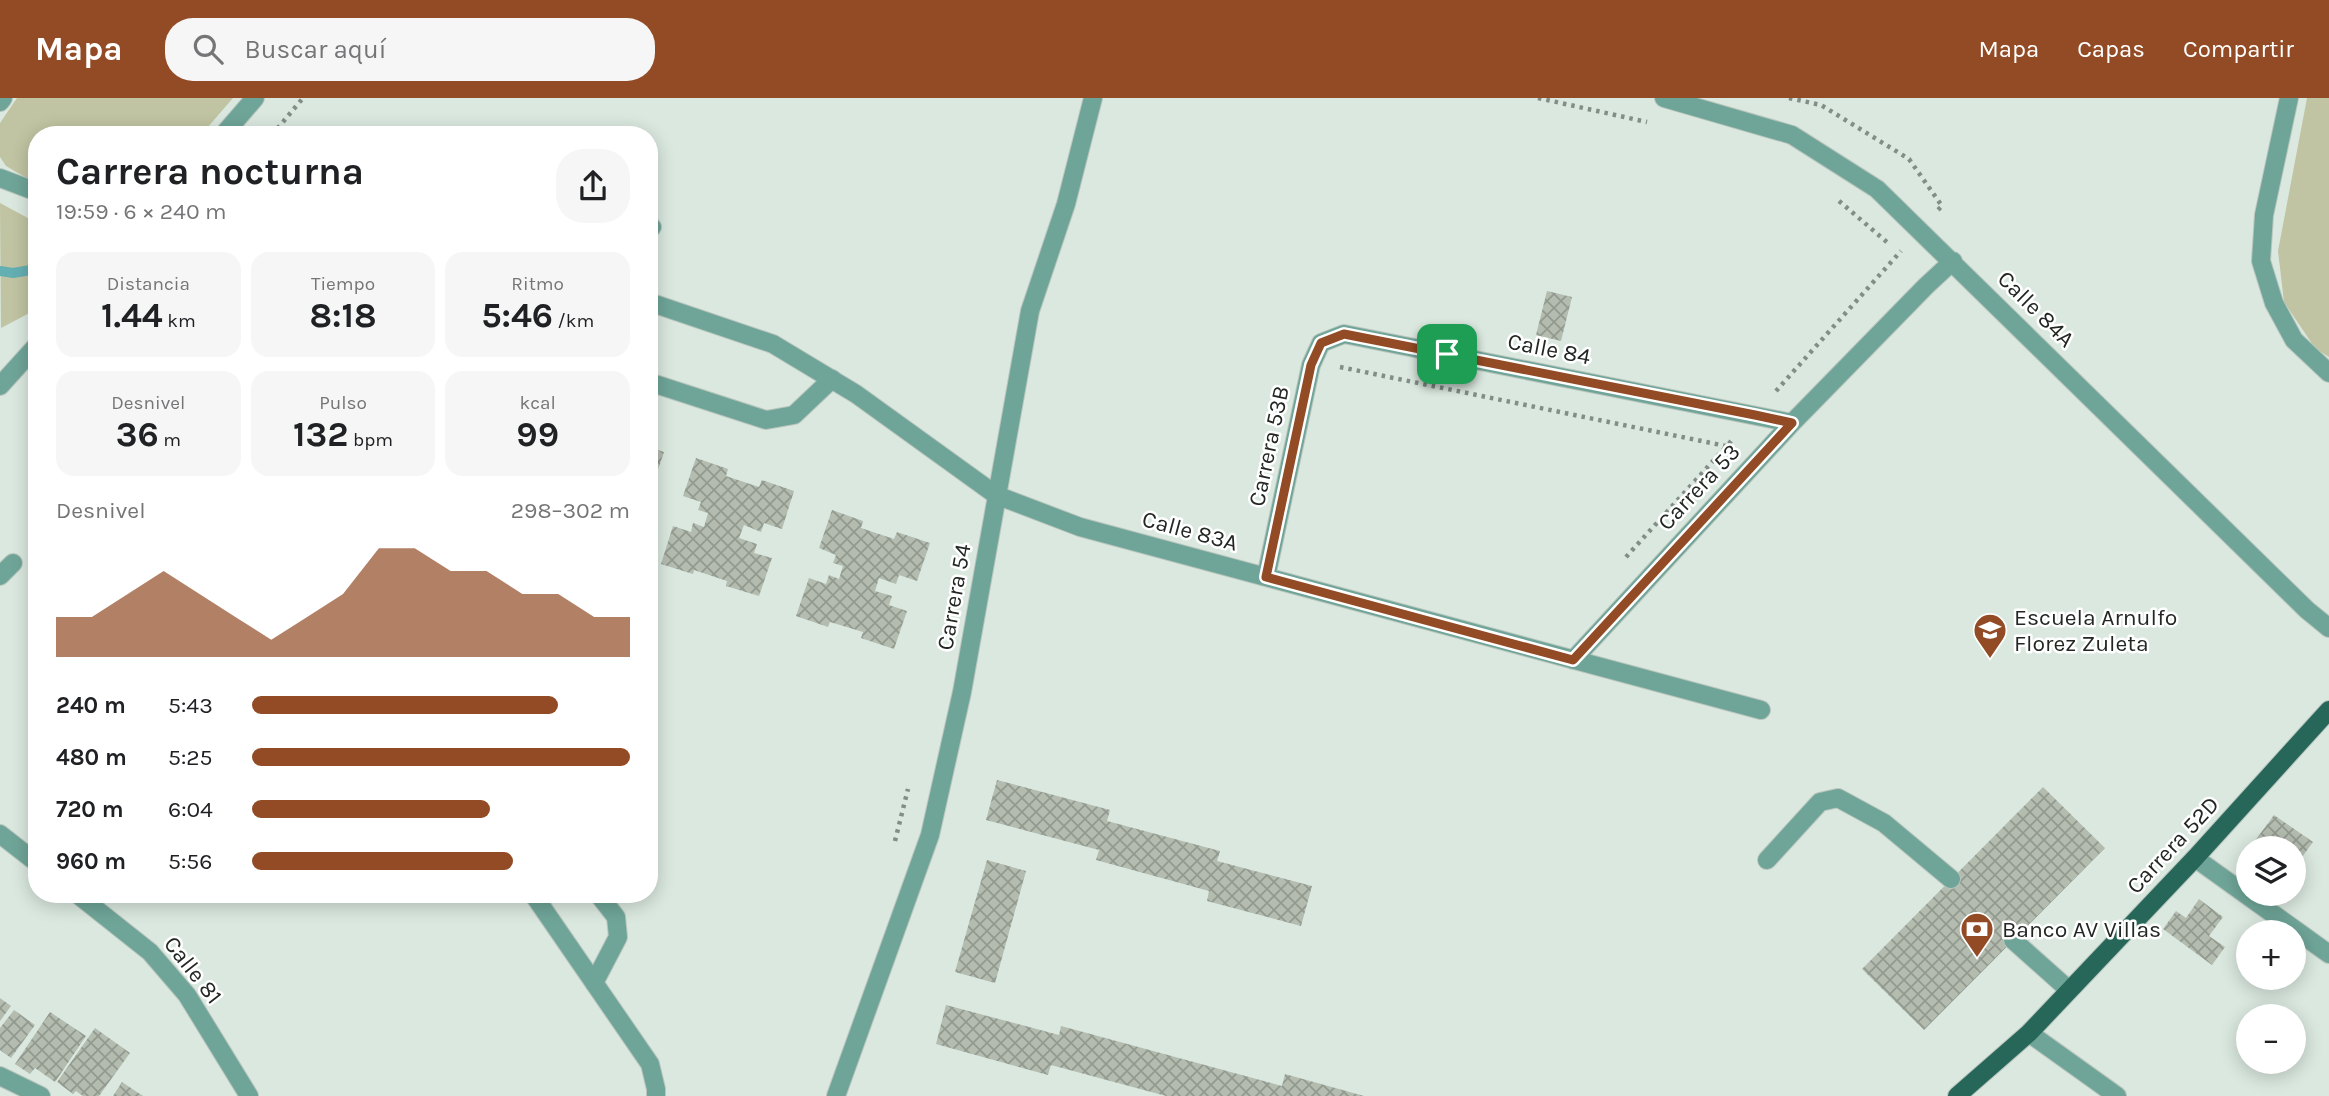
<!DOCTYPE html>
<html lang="es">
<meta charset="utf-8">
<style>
body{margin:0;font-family:Karla,sans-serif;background:#f6f6f6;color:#202124;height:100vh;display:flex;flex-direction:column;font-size:26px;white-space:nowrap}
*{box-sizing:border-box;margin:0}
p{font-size:23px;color:#757577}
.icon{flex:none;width:38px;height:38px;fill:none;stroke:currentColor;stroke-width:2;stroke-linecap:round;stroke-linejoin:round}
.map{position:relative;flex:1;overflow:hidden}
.details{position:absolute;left:28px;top:28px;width:630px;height:777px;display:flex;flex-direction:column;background:#fff;border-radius:28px;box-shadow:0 4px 18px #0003}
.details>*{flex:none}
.controls{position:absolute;left:2236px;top:738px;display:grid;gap:14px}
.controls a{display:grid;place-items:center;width:70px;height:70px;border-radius:50%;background:#fff;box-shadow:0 4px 18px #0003;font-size:35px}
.pin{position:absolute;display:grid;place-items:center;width:60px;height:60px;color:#fff;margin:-30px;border-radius:14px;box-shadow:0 4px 10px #0006}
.round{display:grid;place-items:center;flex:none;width:74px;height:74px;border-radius:28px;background:#f6f6f6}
.headline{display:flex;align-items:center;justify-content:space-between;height:119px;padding:0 28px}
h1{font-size:38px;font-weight:700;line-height:52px}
.stats{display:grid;grid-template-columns:repeat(3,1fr);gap:10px;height:119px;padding:7px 28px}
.stats div{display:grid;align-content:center;border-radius:18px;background:#f6f6f6;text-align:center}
.stats b{font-size:35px;font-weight:700}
.stats small{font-size:19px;font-weight:400}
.stats p{font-size:19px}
.chart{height:196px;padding:14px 28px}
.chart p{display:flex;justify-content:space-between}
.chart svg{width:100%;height:126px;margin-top:7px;fill:#924b25;opacity:.7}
ul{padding:0 28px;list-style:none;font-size:23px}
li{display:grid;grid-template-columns:112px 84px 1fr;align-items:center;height:52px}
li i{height:18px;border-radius:9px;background:#924b25}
header{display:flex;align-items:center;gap:42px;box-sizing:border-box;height:98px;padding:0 35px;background:#924b25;color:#fff}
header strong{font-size:33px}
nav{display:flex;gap:38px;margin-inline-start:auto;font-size:24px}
.search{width:490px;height:63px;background:#f6f6f6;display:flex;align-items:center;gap:18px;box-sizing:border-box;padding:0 24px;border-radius:28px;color:#757577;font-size:26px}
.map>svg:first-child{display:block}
.green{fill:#c0c4a2}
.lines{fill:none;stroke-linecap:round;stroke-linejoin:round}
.stream{stroke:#64afb2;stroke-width:10}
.building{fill:url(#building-cross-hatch)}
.lane-casing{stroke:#b9c5bd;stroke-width:20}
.street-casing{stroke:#b9c5bd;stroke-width:20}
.primary-casing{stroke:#b9c5bd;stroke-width:20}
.path{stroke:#838d87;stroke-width:4.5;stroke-dasharray:3.5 5;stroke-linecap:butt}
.lane{stroke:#6fa598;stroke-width:18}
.street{stroke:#6fa598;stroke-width:18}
.primary{stroke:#27675a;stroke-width:18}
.route-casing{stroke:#fff;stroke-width:14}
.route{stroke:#924b25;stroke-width:9}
.labels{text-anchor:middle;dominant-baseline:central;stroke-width:5;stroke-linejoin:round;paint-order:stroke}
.street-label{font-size:23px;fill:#222724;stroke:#fff}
.poi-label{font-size:23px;fill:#222724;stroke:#fff;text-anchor:start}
</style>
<header>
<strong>Mapa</strong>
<div class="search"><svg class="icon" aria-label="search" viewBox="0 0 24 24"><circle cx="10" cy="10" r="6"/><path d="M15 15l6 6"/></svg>Buscar aquí</div>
<nav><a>Mapa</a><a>Capas</a><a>Compartir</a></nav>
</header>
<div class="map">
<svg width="2329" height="998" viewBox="0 0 2329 998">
<defs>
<pattern id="building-cross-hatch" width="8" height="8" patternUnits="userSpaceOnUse" patternTransform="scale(1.75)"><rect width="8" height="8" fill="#b4bcb0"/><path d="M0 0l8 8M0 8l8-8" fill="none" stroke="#92998f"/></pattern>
</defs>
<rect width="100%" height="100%" fill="#dae8df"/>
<!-- green -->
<path class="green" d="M17 0H233L201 37H37V83L30 82 6 68 0 59V25Z
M2307 0H2329V259L2315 250 2284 204 2278 153Z
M0 105 37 125V211L1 230Z"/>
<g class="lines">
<!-- stream -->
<path class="stream" d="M0 173 13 175 37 171"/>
</g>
<!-- building -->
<path class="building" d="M1547 193 1572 199 1561 243 1536 237Z
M649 349 664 354 650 395H649Z
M696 360 728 371 726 378 759 389 762 382 794 393 782 431 764 425 761 434 744 427 739 440 757 446 754 455 772 460 759 498 726 488 727 483 694 472 693 476 661 466 673 428 691 434 693 425 704 429 708 415 698 412 701 404 683 398Z
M832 412 863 423 861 430 894 441 897 434 930 445 917 483 899 477 896 486 879 480 875 493 892 498 889 507 907 513 894 551 861 540 863 534 830 524 828 529 796 518 809 480 826 486 829 477 839 481 843 468 833 465 836 457 819 450Z
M997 682 1110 712 1107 723 1220 753 1217 763 1312 788 1301 828 1207 803 1209 793 1096 762 1099 752 986 722Z
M2043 689 2105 750 1924 932 1862 871Z
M2274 717 2313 744 2294 770V751H2249Z
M987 762 1026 773 995 885 955 874Z
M2199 801 2223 819 2209 838 2225 849 2212 867 2163 831 2176 813 2186 820Z
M0 900 11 908 0 923Z
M946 907 1059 937 1061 928 1282 988 1285 976 1364 998H1166L1051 967 1048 977 936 946Z
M14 912 35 927 11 960 0 952V930Z
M50 914 86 938 55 984 35 970 30 976 15 966Z
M95 930 130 955 99 998H83L76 993 73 996 57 984Z
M122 984 143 998H113Z"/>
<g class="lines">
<defs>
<path id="lane" d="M649 128 652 129
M649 284 766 322 794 317 832 281
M0 478 13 465
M1767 762 1820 704 1838 700 1884 725 1951 781
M533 796 650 966 656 991V998
M2013 842 2069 892
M594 885 618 839 616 819 598 796"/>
<path id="street" d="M1664 0 1792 37 1877 91 2307 512 2329 530
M2289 0 2264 117 2261 163 2274 205 2294 242 2329 275
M0 4 3 0
M223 37 255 0
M0 80 37 94
M649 204 773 246 856 296 996 397 1080 429 1761 612
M0 288 37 247
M1266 479 1311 267 1321 245 1344 236 1792 325
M1573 562 1792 325 1926 188 1953 163
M0 736 37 765
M2195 760 2329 856
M77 796 150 854 187 897 249 998
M2029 935 2117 998
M0 978 41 998
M836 998 930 737 962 594 1030 213 1066 106 1093 0"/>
<path id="primary" d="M1957 998 2029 935 2195 760 2329 612"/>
</defs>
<!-- lane casing -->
<use href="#lane" class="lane-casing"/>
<!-- street casing -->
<use href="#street" class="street-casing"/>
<!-- primary casing -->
<use href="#primary" class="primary-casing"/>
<!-- path -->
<path class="path" d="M1538 0 1647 24
M1789 0 1821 7 1909 61 1942 108 1937 113
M272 37 303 0
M1839 103 1888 145
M1340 269 1726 348
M1776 293 1901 153
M1626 459 1733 341
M895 743 908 691"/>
<!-- lane -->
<use href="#lane" class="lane"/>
<!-- street -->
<use href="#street" class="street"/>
<!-- primary -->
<use href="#primary" class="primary"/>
</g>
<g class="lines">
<defs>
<path id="route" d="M1344 236 1755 317 1792 325 1573 562 1266 479 1311 267 1321 245Z"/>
</defs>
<!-- route casing -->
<use href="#route" class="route-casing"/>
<!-- route -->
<use href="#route" class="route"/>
</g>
<!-- icons -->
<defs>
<symbol id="school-pin" viewBox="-11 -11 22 30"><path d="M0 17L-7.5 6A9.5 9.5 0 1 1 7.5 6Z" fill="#924b25" stroke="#fff"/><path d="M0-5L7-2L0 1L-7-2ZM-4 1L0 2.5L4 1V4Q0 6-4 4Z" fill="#fff"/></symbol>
<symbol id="bank-pin" viewBox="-11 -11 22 30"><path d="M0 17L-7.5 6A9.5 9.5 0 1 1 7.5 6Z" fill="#924b25" stroke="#fff"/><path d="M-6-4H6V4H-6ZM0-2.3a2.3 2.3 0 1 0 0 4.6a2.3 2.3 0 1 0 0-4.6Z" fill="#fff"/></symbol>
</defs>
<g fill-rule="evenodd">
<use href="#school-pin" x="1971" y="513" width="38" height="52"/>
<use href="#bank-pin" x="1958" y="812" width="38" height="52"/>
</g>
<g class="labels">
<!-- street labels -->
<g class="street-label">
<text transform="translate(2036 211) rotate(45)">Calle 84A</text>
<text transform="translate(1549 251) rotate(11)">Calle 84</text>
<text transform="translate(1269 348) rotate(-78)">Carrera 53B</text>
<text transform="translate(1699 389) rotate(-47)">Carrera 53</text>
<text transform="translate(1190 433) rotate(15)">Calle 83A</text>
<text transform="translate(954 499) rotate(-80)">Carrera 54</text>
<text transform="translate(2173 747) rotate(-47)">Carrera 52D</text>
<text transform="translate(193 872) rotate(52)">Calle 81</text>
</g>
<!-- poi labels -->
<g class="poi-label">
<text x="2014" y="519">Escuela Arnulfo<tspan x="2014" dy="26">Florez Zuleta</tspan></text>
<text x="2002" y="831">Banco AV Villas</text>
</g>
</g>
</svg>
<div class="controls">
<a><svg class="icon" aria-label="layers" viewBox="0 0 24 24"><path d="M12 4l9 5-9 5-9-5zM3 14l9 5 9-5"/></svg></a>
<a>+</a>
<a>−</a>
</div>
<div class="pin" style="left:1447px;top:256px;background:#1e9e55"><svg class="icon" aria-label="arrive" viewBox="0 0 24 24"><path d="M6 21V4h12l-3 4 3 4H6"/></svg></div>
<section class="details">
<div class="headline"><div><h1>Carrera nocturna</h1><p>19:59 · 6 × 240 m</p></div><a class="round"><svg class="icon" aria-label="share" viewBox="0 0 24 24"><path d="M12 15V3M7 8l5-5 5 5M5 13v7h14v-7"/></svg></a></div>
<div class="stats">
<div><p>Distancia</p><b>1.44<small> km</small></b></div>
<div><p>Tiempo</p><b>8:18</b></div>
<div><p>Ritmo</p><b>5:46<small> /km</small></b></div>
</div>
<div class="stats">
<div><p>Desnivel</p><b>36<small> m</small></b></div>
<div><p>Pulso</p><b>132<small> bpm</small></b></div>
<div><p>kcal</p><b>99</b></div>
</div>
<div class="chart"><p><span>Desnivel</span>298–302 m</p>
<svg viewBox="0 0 160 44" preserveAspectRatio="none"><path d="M0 44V30L10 30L20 22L30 14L40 22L50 30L60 38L70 30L80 22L90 6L100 6L110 14L120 14L130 22L140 22L150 30L160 30V44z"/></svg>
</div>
<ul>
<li><b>240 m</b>5:43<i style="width:81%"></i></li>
<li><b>480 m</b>5:25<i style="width:100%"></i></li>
<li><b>720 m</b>6:04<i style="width:63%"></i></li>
<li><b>960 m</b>5:56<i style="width:69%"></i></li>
</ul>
</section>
</div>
